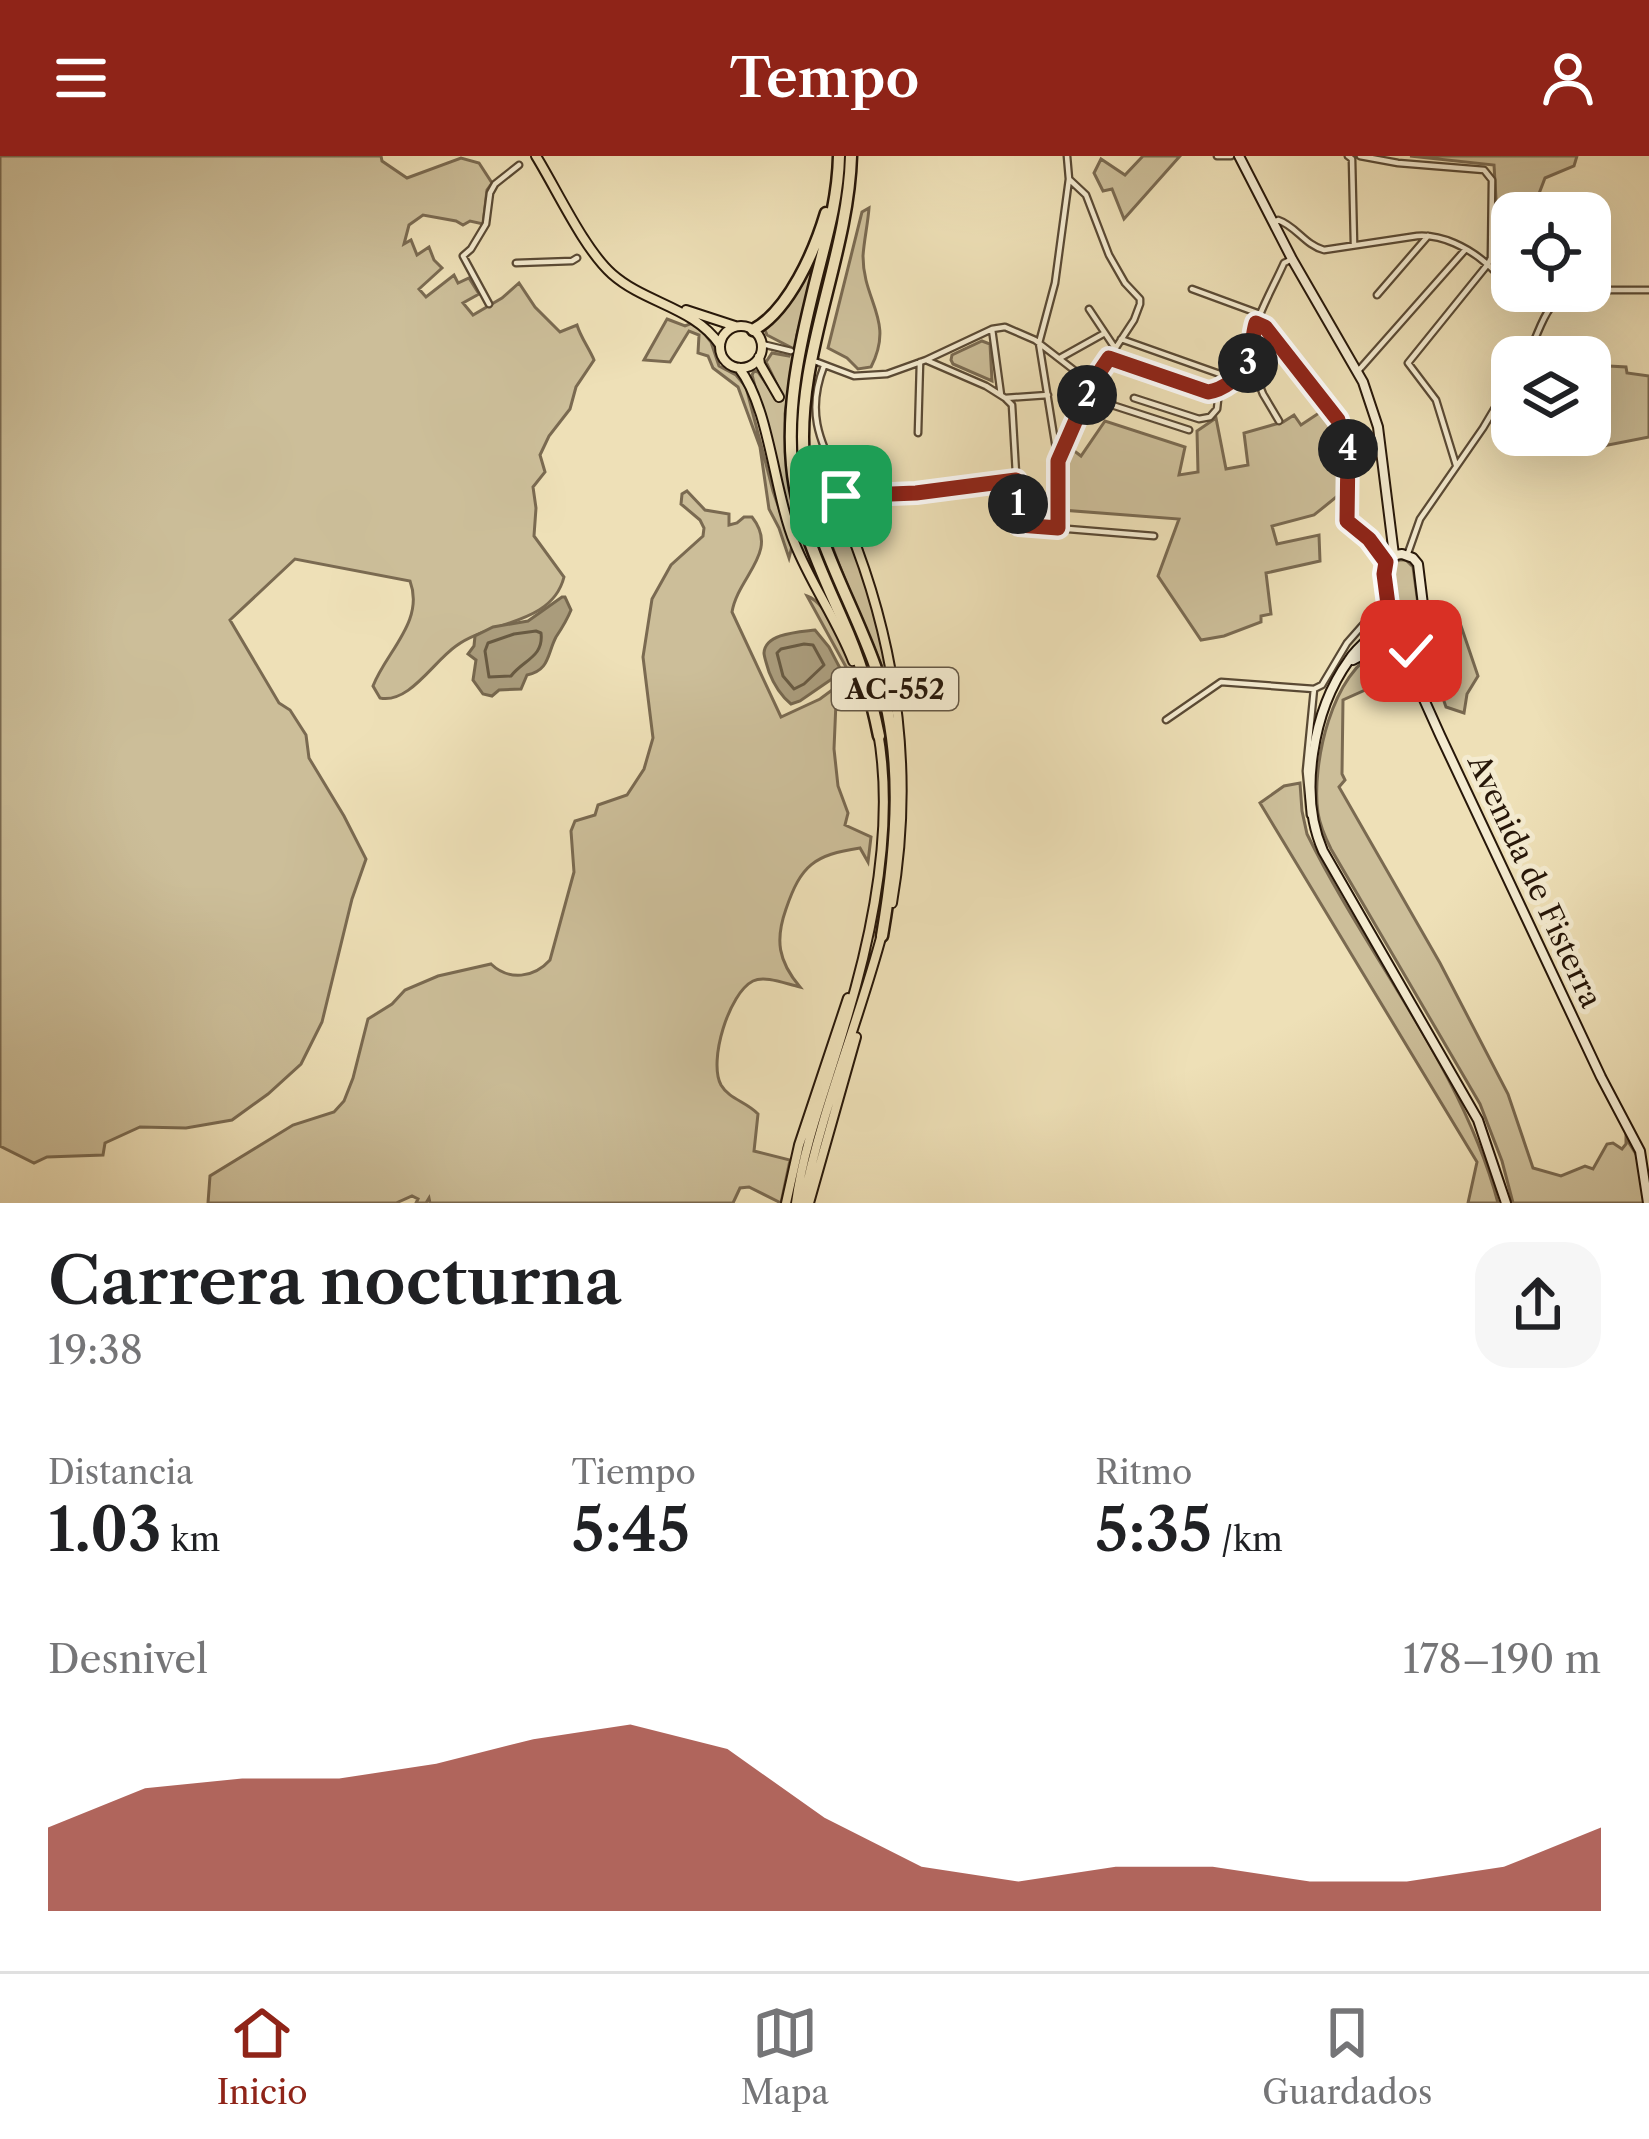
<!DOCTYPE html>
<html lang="es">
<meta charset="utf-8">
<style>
body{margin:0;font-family:"Libre Caslon Text",serif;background:#f6f6f6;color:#202124;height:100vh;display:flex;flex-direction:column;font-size:45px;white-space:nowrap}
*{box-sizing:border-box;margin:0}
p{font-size:39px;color:#757577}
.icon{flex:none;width:66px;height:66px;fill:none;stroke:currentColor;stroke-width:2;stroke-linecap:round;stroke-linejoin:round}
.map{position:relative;height:1047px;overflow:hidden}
.panel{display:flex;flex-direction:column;background:#fff;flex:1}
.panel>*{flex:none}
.tools{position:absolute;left:1491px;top:36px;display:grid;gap:24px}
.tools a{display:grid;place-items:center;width:120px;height:120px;border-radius:24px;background:#fff;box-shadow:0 12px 48px #0002;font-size:60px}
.pin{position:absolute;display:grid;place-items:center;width:102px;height:102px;color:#fff;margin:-51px;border-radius:24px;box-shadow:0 6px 18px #0006}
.km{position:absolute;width:60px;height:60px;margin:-30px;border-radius:50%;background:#222;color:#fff;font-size:33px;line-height:60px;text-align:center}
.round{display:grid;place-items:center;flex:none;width:126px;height:126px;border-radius:36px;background:#f6f6f6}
.summary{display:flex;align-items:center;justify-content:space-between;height:204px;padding:0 48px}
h1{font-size:66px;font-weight:600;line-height:90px}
.stats{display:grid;grid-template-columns:repeat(3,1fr);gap:18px;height:204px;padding:12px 48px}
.stats div{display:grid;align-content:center}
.stats b{font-size:60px;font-weight:600}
.stats small{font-size:33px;font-weight:400}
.stats p{font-size:33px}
.chart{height:336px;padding:24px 48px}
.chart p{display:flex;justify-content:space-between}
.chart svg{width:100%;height:216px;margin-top:12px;fill:#8f2418;opacity:.7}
header{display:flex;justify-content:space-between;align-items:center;height:156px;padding:0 48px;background:#8f2418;color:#fff;font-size:54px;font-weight:600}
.tabs{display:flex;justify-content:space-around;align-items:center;height:168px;border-top:3px solid #e0e0e0;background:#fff;font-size:33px;color:#757577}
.tabs a{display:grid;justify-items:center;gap:6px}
.tabs .selected{color:#8f2418}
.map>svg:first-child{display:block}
.green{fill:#ccbe99;stroke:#7a6a51;stroke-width:3}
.water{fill:#aa9c7c;stroke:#76674e;stroke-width:3}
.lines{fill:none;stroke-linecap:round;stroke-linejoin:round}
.shore{stroke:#685a42;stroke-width:3}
.street-casing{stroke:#594934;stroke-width:9}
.secondary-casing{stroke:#271709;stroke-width:12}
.primary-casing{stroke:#271709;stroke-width:12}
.highway-casing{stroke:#271709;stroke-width:15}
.street{stroke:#f4ebd0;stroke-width:4.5}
.secondary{stroke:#f4ebd0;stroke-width:8}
.primary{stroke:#eee0b7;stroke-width:8}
.highway{stroke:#eee0b7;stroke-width:10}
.route-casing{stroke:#fff;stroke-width:24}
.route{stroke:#8f2418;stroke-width:15}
.labels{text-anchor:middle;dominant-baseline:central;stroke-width:10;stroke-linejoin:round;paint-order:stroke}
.shield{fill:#f4ebd0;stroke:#645745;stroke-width:3}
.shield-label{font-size:27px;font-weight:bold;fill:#271709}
.street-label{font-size:30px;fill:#271709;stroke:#f4ebd0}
</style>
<header><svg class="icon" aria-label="menu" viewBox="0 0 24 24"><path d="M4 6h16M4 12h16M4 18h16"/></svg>Tempo<svg class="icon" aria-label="person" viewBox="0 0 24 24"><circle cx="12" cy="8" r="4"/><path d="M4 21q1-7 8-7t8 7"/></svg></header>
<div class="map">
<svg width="1649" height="1047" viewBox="0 0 1649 1047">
<rect width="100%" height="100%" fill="#eee0b7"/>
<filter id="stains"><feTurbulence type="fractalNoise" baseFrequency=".00167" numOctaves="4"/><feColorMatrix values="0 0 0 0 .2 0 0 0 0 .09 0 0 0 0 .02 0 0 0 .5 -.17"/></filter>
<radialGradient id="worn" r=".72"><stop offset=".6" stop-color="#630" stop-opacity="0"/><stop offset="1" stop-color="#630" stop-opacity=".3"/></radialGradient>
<!-- green -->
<path class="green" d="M0 0H381L382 5 407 22 461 2 479 7 492 27 487 34 483 68 470 65 463 69 456 65 423 59 409 69 404 88 411 84 417 99 429 91 434 104 442 112 419 133 426 141 454 119 458 127 469 122 479 138 463 147 473 159 502 142 519 127 535 151 560 176 577 169C581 182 589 192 594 204L576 231 570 253 549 280 540 299 545 316 533 331 536 352 534 380 564 421C552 469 489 465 456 490 433 506 409 548 380 542L373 530C386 496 425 465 410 425L295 403 230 464 279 547 290 554 306 579 309 602 344 660 366 703 352 743 322 866 301 908 268 938 232 964 186 972 140 971 105 987 103 999 47 1001 34 1007 0 990Z
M1143 0H1180L1124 63 1112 33 1103 35 1094 17 1101 3 1125 19Z
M1410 0H1577L1574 10 1545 22 1535 48 1538 57H1512V131L1500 110 1494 9Z
M869 52C868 67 864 84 863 100 863 146 895 164 871 211L858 213 847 202 828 192 862 56Z
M816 99H818L797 179 785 258 790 334 815 422 794 378 752 219 754 215 758 216 776 242 782 239 766 206 772 197 789 200 792 192 767 179 765 174 782 154Z
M667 163 685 170 695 166 711 186 719 210 736 219 746 231 773 335 792 390 789 402 779 372 769 353 760 291 738 231 713 212 708 200 698 197 699 179 689 175 670 206 644 204Z
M982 185 990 188 992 225 953 208 951 204 952 199Z
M1590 209 1626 211 1627 217 1649 220V281L1598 291 1547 292 1564 279H1590V249L1606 235 1607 222 1590 216Z
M1325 253 1342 296 1340 338 1314 359 1272 370 1277 388 1319 379 1320 405 1266 417 1271 458 1261 460V466L1224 480 1201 484 1158 420 1179 363 1062 354C1061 333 1069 313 1069 291L1081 300 1105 265 1185 291 1179 319 1198 316 1197 275 1216 262 1226 313 1248 309 1244 277 1283 266 1294 259 1301 269Z
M812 298 848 373 875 453 890 523 887 524C859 450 817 379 812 298Z
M687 335 705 354 729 358V369L737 367 744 361H752C780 396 738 420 732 456L781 561 820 543 851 520 807 440C831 448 853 509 860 533L853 528 836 546 834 593 838 630 848 657 845 669 871 681 868 706 860 692C814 699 801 709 786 753 775 784 778 805 800 831 786 828 765 819 753 825 729 837 708 905 721 929 729 943 747 946 758 958L754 995 790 1004 781 1047 749 1031 740 1032 733 1047H430L429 1042 426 1047H416L418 1043 412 1040 396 1047H208L210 1020 293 969 334 956 344 945 353 922 368 863 392 848 405 834 438 820 491 808C509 825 534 822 550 804L574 716 571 675 575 665 595 659 598 649 627 639 644 613 653 582 643 501 652 443 671 409 703 380 704 372 700 364 681 348 682 338Z
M1400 404H1406L1413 411 1421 470 1417 480 1409 483 1400 481 1395 474 1388 416 1391 408Z
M1459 464 1478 520 1467 538 1464 557 1446 551C1431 512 1440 499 1459 464Z
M1380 495 1395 501 1403 517 1343 544 1342 618 1345 624 1339 631 1440 807 1508 938 1533 1012 1561 1020 1585 1010 1593 1013 1607 988 1613 987 1622 993 1626 988V982L1639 1003 1644 1047H1513L1502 1005 1480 948 1331 693C1325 681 1320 670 1318 657 1311 610 1332 513 1380 495Z
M1300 627 1302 655 1307 678C1368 802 1462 912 1498 1047H1468L1477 1006 1260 647 1284 630Z"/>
<!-- water -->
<path class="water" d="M562 441H565L571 454C567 464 562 472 556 481 547 498 550 514 527 519L521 533 499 534 492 540 483 538 473 524 476 504 468 498 474 490 475 480 493 471 528 465Z
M815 474 829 491 842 516 800 545 791 548C780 539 774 529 769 516 768 512 764 501 764 497 765 477 800 476 815 474Z"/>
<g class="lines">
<!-- shore -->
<path class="shore" d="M536 475 541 477C544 501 523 504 511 520L489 521 485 495 488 487 514 478Z
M804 488 813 489 824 509 804 528 794 533 783 520 777 497 781 493Z"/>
<defs>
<path id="street" d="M1217 0H1231
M1348 0 1352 3 1354 88
M1360 0 1398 7 1484 14 1492 24 1491 102 1488 108 1408 207 1436 244 1456 309
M1274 66 1278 64C1296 70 1305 89 1324 94L1417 80C1442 78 1469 92 1487 108 1505 123 1507 134 1529 148L1556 143
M516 107 572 105 577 102
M1192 133 1260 158
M1590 134H1649
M1377 139 1428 80
M489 148 463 100 471 93 486 68 490 37 495 28 519 9
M1089 153 1115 192
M1257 167 1265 171 1338 264 1348 294 1347 365 1369 383 1386 406
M992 173 1001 239
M1121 183 1234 223
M762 188 791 195
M1526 201C1541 177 1543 143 1575 135
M1060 202 1103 178
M1109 202 1208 236C1250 232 1247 190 1259 161 1266 143 1276 125 1284 107L1290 104
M926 204 986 230 1005 242
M1250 205 1263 238 1279 265
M817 206 854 220 887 218 926 204 992 173 1005 171 1035 184 1092 228
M824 210C803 264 825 292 847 341L916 337 1016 324
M1358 215 1465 94
M1089 235 1115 250 1189 274
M1005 242 1012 249 1019 369 1154 380
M1005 242 1048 239
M1134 242 1199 263 1210 261 1217 253 1219 235
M918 277 920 206
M1060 300 1092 228 1134 164 1140 148V143L1125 127 1109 99 1086 39 1070 24
M1058 372V305L1039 187 1055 127 1069 23 1067 0
M1408 397 1420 363 1483 272 1512 223
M1166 564 1221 526 1314 533
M1310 659 1306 615 1314 533 1322 529 1347 487 1384 445"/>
<path id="secondary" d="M1239 0 1292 103 1363 226 1378 271 1394 399
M1402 398 1413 402 1418 408 1425 465 1423 481C1411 490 1403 489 1392 480L1384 419C1384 406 1390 399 1402 398Z
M1389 463C1377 478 1359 488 1349 504 1313 554 1298 638 1323 695L1478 964 1506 1047
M1410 488 1413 519 1440 579 1601 921 1640 995 1648 1047
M1353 504C1383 487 1391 487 1410 515"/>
<path id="primary" d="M536 0C557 34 584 93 612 118 646 148 694 151 720 189
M686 154 735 170
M720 191a21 21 0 1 1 42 0a21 21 0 1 1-42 0Z
M759 201 760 208 779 241
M739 212C770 252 774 338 795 388 811 428 837 464 853 505
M814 297C888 436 919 591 892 747
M836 338 847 341 850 362
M786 1047 799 989 848 842
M796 1047C804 986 828 927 845 868 873 777 895 671 878 576
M803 1047C821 955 858 868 882 778
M809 1047 856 881"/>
<path id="highway" d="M839 0C838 50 822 96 811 144 798 198 787 253 792 309 797 366 821 414 843 465 860 503 871 540 879 580
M851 0C848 103 795 200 804 305 810 378 851 442 875 510 906 596 897 691 882 780
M753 174C789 155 815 94 826 57"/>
</defs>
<!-- street casing -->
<use href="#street" class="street-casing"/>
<!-- secondary casing -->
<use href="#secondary" class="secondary-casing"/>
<!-- primary casing -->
<use href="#primary" class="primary-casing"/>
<!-- highway casing -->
<use href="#highway" class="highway-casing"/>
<!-- street -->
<use href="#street" class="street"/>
<!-- secondary -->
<use href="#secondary" class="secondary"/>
<!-- primary -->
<use href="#primary" class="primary"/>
<!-- highway -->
<use href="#highway" class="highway"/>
</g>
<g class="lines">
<defs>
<path id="route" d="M841 340 916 337 1016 324 1019 369 1058 372V305L1092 227 1109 202 1208 236C1223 234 1240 221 1248 207 1253 196 1252 179 1256 167L1265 171 1338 264 1348 294 1347 365 1369 383 1386 406 1384 418 1392 479 1399 486 1410 488 1411 495"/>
</defs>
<!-- route casing -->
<use href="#route" class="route-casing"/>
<!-- route -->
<use href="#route" class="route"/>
</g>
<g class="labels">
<!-- shield labels -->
<rect class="shield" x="832" y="512" width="126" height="42" rx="9"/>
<g class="shield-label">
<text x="895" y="533">AC-552</text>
</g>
<!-- street labels -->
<g class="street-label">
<text transform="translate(1535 725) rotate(65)">Avenida de Fisterra</text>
</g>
</g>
<rect width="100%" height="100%" filter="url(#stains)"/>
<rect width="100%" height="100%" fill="url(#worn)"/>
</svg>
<div class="tools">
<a><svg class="icon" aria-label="locate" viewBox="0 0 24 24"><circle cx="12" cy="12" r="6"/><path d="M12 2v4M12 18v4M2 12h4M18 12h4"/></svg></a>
<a><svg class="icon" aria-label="layers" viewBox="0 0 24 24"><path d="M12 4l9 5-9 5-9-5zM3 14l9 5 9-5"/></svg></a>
</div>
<div class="pin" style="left:841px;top:340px;background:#1e9e55"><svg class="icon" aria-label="arrive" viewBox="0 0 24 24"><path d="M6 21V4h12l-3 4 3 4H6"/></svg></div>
<div class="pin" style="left:1411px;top:495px;background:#d93025"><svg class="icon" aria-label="check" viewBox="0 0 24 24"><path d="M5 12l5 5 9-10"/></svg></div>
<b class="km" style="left:1018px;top:348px">1</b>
<b class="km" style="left:1087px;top:239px">2</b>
<b class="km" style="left:1248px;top:207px">3</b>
<b class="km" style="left:1348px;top:293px">4</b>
</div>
<section class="panel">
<div class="summary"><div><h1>Carrera nocturna</h1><p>19:38</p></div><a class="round"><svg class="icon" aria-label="share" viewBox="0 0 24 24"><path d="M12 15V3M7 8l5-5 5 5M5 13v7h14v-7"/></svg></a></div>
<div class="stats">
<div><p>Distancia</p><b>1.03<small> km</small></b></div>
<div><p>Tiempo</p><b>5:45</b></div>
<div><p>Ritmo</p><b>5:35<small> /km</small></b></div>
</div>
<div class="chart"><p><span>Desnivel</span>178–190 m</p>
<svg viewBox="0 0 160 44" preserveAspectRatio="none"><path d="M0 44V27L10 19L20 17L30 17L40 14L50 9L60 6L70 11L80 25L90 35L100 38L110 35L120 35L130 38L140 38L150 35L160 27V44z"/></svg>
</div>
</section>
<nav class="tabs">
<a class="selected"><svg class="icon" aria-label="home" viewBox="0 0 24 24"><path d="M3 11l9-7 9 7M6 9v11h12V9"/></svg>Inicio</a>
<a><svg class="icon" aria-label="map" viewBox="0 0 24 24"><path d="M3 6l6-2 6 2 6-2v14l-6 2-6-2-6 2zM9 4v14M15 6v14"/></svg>Mapa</a>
<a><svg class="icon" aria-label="saved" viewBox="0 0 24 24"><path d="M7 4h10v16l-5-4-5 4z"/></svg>Guardados</a>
</nav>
